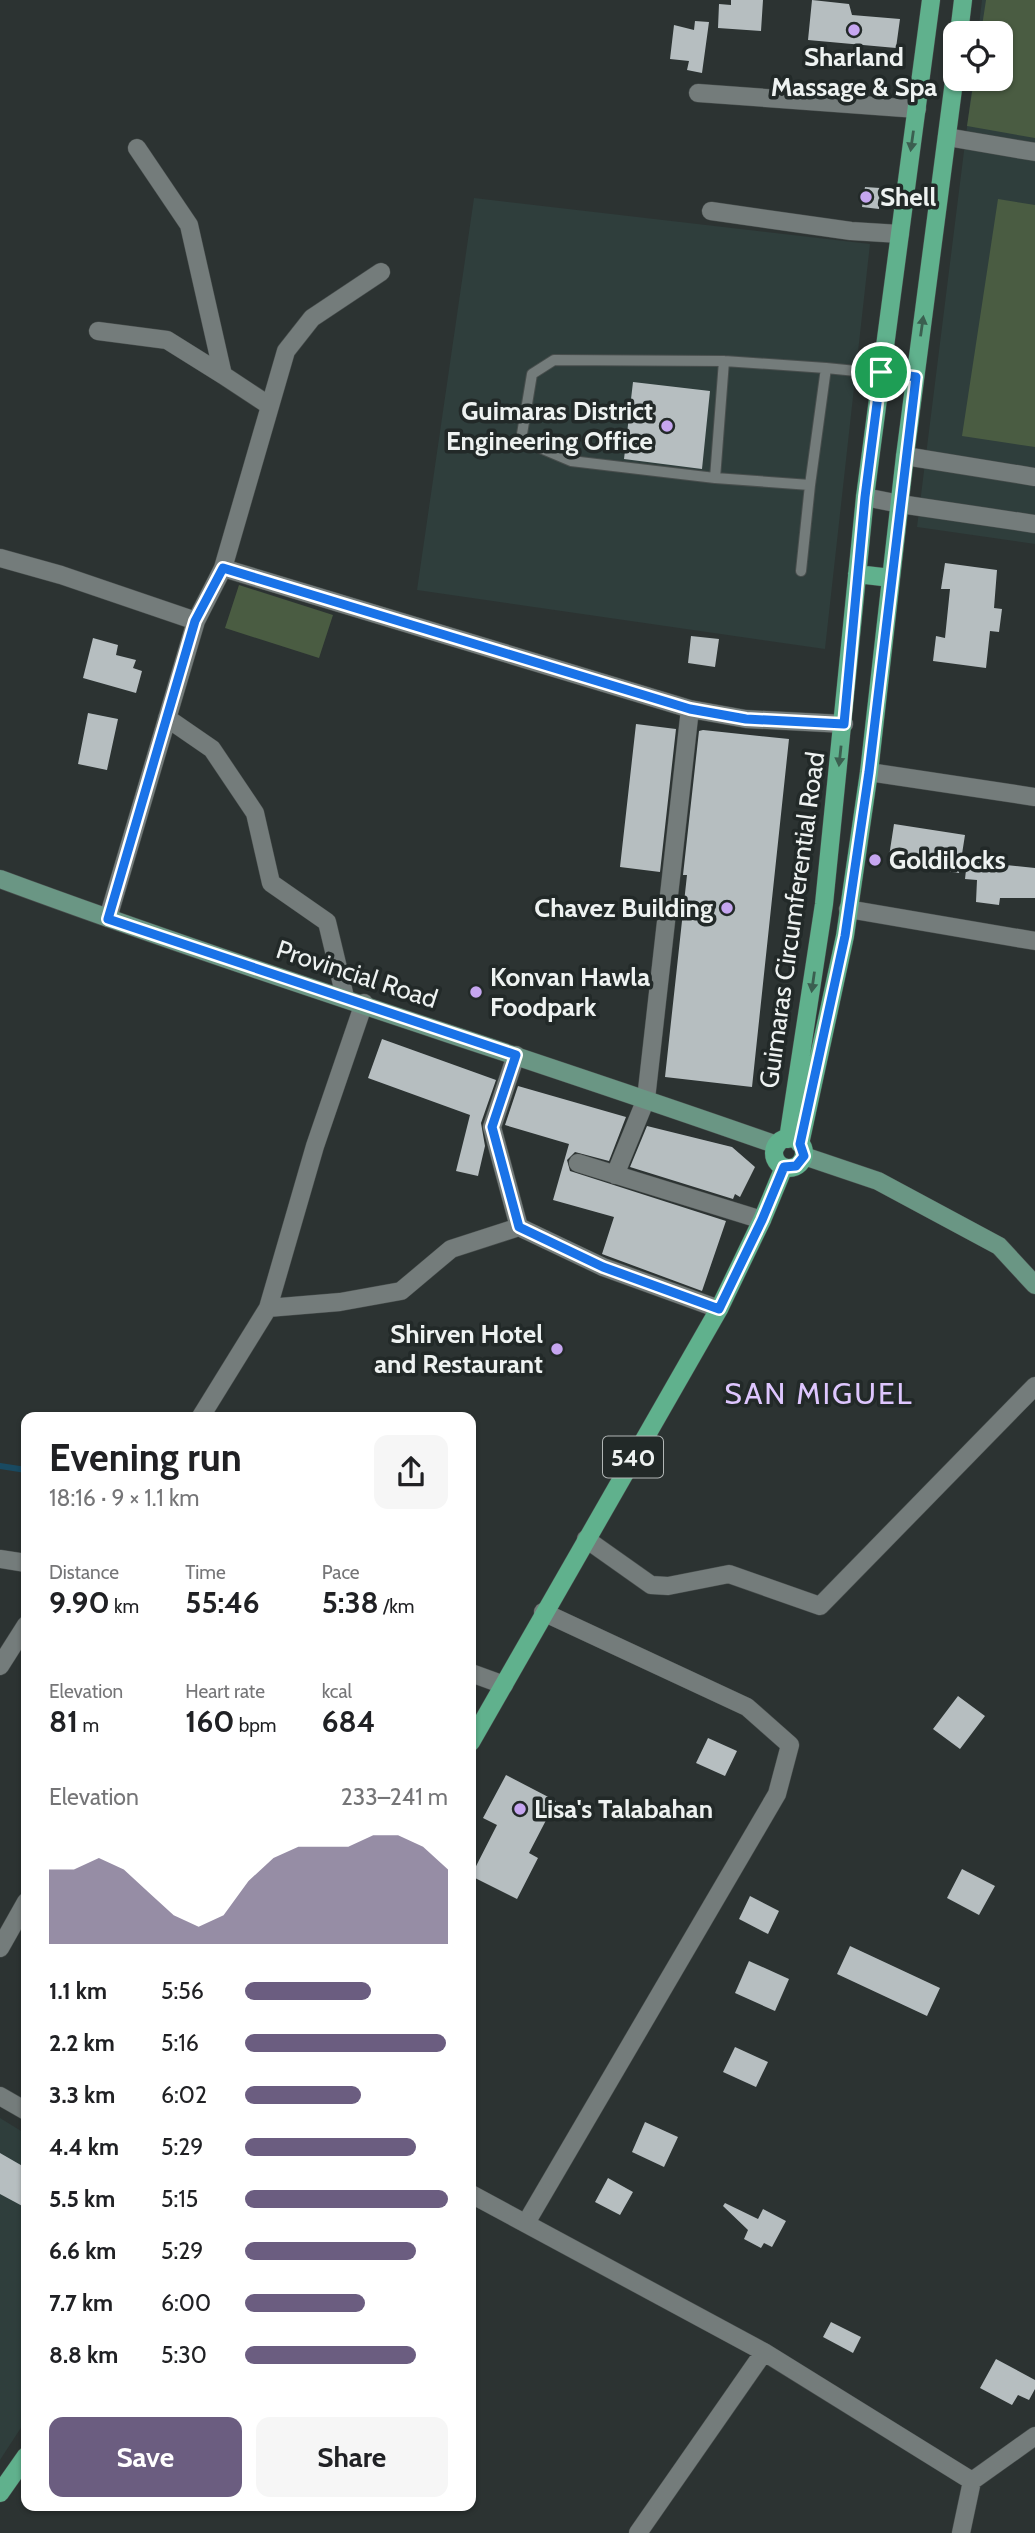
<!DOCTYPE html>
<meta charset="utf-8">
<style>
body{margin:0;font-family:Cabin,sans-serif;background:#f6f6f6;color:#202124;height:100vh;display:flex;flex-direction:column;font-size:26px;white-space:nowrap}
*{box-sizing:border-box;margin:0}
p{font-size:23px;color:#757577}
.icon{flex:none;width:38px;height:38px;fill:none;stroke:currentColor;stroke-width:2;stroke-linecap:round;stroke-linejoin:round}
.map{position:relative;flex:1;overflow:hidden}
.side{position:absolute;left:21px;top:1412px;width:455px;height:1099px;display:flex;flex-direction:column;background:#fff;border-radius:14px;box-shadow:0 2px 5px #0004}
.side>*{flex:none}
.buttons{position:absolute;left:943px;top:21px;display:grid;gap:14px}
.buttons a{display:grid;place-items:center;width:70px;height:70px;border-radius:14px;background:#fff;box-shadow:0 2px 5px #0004;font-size:35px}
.pin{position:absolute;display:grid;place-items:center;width:60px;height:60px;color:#fff;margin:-30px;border:4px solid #fff;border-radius:50%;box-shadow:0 2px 7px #0007}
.round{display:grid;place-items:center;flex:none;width:74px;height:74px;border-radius:14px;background:#f6f6f6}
.headline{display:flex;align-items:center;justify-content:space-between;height:119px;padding:0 28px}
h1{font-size:38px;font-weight:700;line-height:52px}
.stats{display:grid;grid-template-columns:repeat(3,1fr);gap:10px;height:119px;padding:7px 28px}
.stats div{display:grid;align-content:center}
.stats b{font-size:30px;font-weight:700}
.stats small{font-size:19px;font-weight:400}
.stats p{font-size:19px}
.chart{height:196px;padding:14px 28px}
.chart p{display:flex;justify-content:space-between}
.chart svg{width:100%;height:126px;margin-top:7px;fill:#6b5d80;opacity:.7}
.cta{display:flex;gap:14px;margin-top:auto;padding:14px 28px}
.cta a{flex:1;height:80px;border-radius:14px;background:#6b5d80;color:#fff;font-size:28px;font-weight:700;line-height:80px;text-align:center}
.cta a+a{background:#f6f6f6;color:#202124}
ul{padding:0 28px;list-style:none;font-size:23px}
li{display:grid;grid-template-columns:112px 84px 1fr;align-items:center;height:52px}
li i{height:18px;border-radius:9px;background:#6b5d80}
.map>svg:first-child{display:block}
.built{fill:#2f3e3c}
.green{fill:#4a5c42}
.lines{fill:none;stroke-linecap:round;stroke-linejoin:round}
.stream{stroke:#194a61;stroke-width:6}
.building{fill:#b6bec0}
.lane-casing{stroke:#484e4d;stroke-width:12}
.street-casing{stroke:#484e4d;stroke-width:19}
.secondary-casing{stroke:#484e4d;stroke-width:19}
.primary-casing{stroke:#484e4d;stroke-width:19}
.lane{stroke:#747c7b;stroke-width:10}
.street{stroke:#747c7b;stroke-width:18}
.secondary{stroke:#6a9684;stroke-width:18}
.primary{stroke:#60b18d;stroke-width:18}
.oneway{fill:#3b5f50}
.route-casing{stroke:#fff;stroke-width:14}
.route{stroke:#1a73e8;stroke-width:9}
.poi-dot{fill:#c6a6f0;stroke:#222928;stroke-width:2.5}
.labels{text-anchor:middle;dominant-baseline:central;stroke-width:7;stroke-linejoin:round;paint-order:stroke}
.shield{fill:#222928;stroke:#b1b6b5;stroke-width:2}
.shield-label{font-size:24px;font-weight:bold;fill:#eef2f1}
.poi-label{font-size:26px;font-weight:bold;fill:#eef2f1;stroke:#222928;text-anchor:start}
.street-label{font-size:26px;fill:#eef2f1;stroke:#222928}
.quarter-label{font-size:30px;letter-spacing:2px;fill:#dec6fe;stroke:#222928}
</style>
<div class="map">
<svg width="1035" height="2533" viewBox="0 0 1035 2533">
<rect width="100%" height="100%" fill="#2c3332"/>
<!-- built -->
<path class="built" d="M982 0H1035V544L917 527 973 79H1001V33H978Z
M474 198 870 244 825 649 417 590Z
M0 2118 26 2134V2420L0 2460Z"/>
<!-- green -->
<path class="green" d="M986 0H1035V138L967 126 974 79H1001V33H981Z
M998 199 1035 205V447L962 436Z
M239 585 333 615 319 658 225 628Z"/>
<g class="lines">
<!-- stream -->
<path class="stream" d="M0 1466 26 1470"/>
</g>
<!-- building -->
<path class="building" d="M731 0H763L761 31 718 28 719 4 731 5Z
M812 0 849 4 852 15 900 19 896 48 808 40Z
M695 21 709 22 702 73 687 70 689 61 670 59 674 25 694 30Z
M865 187 880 188 879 209 862 207Z
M633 382 710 391 702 469 624 459Z
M945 563 997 570 994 608 1002 609 999 632 990 631 986 668 933 661 936 636 945 638 950 589H941Z
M691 636 719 639 715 667 688 663Z
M93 638 118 645 116 655 136 660 133 668 142 671 136 693 83 678Z
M88 713 118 719 107 770 78 764Z
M636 724 676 729 660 872 620 867Z
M703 730 789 739 752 1087 665 1077 687 875H683L699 731Z
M894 824 965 835 959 873 888 863Z
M967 861 1035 868V898H1000L999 905 976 902 977 880 965 879Z
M382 1039 496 1080 481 1123 485 1146 478 1176 456 1171 470 1115 368 1078Z
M518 1086 626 1117 609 1161 575 1152 567 1160 570 1171 726 1221 702 1291 602 1254 614 1217 553 1200 569 1144 505 1125Z
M647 1126 732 1147 755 1167 740 1197 735 1194 733 1199 630 1167Z
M958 1696 985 1716 960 1749 933 1729Z
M708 1738 737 1751 725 1776 696 1763Z
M506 1775 556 1801 529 1853 538 1858 517 1899 471 1876 497 1825 483 1818Z
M962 1869 995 1886 979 1915 947 1898Z
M750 1896 779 1911 768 1934 739 1919Z
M850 1946 940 1988 927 2016 837 1974Z
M749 1961 789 1979 775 2011 735 1993Z
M735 2047 768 2062 756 2087 723 2072Z
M645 2122 678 2137 664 2167 632 2152Z
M0 2153 26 2168V2208L0 2194Z
M608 2178 633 2192 620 2215 595 2202Z
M725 2203 758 2219 763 2209 786 2221 772 2247 764 2243 761 2248 744 2239 748 2230 723 2206Z
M831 2322 861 2337 853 2353 823 2337Z
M996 2359 1035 2380V2389L1029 2400 1018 2395 1012 2405 980 2388Z"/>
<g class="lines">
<defs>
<path id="lane" d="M715 478 724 361
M810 485 826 368 916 377
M801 571 810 485 715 478 571 461 521 440 532 374 554 360 724 361 826 368"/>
<path id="street" d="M698 93 917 109
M947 137 1035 152
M137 148 189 225 223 375 270 406
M711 211 851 231 900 234
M98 331 167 340 223 375
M905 456 1035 477
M865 497 900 504 1035 524
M0 558 61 575 196 621 223 568 690 709 746 719 844 724
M223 568 286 351 312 318 381 272
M167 718 212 749 255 813 271 883 327 922 345 997
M869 772 1035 797
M848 909 1035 941
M108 918 196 621
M516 1055 492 1127 519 1227
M578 1163 762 1220
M615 1175 646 1099 690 709
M268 1308 340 1302 401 1291 451 1249 519 1227 603 1267 719 1309
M200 1418 268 1308 315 1146 364 1003
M586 1539 651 1585 668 1586 729 1574 820 1606 1035 1386
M0 1559 26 1563
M0 1666 26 1625
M471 1673 504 1685
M0 1948 26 1902
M0 2096 26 2111
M471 2194 764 2352 972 2481
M526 2223 777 1794 790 1745 747 1707 543 1612
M638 2533 764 2352
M961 2533 972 2481 1035 2436"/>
<path id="secondary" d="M0 879C257 974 519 1054 777 1145
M804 1156 878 1181 999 1246 1035 1285"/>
<path id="primary" d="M959 33 963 0
M857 574 891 578
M774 1153a15 15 0 1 1 30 0a15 15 0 1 1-30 0Z
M788 1139 824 904 865 497 931 0
M800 1144 845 936 869 772 905 456 956 66
M471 1742 719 1309 762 1220 784 1167
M0 2493 26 2456"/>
</defs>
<!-- lane casing -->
<use href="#lane" class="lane-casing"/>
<!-- street casing -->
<use href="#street" class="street-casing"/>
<!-- secondary casing -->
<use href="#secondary" class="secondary-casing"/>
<!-- primary casing -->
<use href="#primary" class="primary-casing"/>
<!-- lane -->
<use href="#lane" class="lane"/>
<!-- street -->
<use href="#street" class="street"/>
<!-- secondary -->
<use href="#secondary" class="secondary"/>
<!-- primary -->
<use href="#primary" class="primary"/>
</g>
<!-- one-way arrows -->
<defs><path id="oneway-solid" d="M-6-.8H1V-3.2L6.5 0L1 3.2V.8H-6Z" transform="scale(1.75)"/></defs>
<g class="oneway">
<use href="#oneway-solid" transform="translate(912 141) rotate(98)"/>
<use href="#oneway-solid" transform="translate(922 326) rotate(-82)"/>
<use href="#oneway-solid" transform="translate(840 756) rotate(96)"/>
<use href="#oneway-solid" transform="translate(813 982) rotate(98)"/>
</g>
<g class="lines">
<defs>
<path id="route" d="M881 372 916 377 869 772 845 936 800 1144 804 1156 796 1166 784 1167 762 1220 719 1309 603 1267 519 1227 492 1127 516 1055 108 919 195 621 223 568 690 709 746 719 844 724 865 497Z"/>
</defs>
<!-- route casing -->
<use href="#route" class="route-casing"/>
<!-- route -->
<use href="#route" class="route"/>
</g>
<!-- markers -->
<g class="poi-dot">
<circle cx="854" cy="30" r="7"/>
<circle cx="866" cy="197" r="7"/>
<circle cx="667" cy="426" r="7"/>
<circle cx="875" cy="860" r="7"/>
<circle cx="727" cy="908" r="7"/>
<circle cx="476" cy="992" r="7"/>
<circle cx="557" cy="1349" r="7"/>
<circle cx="520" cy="1809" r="7"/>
</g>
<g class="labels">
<!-- shield labels -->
<rect class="shield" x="603" y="1436.5" width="60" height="41" rx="5"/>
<g class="shield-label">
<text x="633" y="1457">540</text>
</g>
<!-- poi labels -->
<g class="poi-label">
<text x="854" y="57" text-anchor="middle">Sharland<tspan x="854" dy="30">Massage &amp; Spa</tspan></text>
<text x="880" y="197">Shell</text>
<text x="653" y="411" text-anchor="end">Guimaras District<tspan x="653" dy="30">Engineering Office</tspan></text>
<text x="889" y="860">Goldilocks</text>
<text x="713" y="908" text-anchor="end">Chavez Building</text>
<text x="490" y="977">Konvan Hawla<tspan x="490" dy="30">Foodpark</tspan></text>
<text x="543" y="1334" text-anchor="end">Shirven Hotel<tspan x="543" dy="30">and Restaurant</tspan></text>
<text x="534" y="1809">Lisa's Talabahan</text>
</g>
<!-- street labels -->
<g class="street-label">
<text transform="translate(792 920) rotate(-82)">Guimaras Circumferential Road</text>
<text transform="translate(357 974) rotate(18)">Provincial Road</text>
</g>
<!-- quarter labels -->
<g class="quarter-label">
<text x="819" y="1393">SAN MIGUEL</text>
</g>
</g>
</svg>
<div class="buttons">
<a><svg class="icon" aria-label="locate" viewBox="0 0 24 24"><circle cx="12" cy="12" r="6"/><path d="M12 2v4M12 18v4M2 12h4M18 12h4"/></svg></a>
</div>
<div class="pin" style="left:881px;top:372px;background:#1e9e55"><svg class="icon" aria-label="arrive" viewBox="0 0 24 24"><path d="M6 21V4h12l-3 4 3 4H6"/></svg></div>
<section class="side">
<div class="headline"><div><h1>Evening run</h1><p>18:16 · 9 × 1.1 km</p></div><a class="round"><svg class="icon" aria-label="share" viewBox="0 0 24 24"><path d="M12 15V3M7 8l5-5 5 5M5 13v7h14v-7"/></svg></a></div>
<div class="stats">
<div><p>Distance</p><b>9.90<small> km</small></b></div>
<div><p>Time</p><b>55:46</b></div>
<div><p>Pace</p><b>5:38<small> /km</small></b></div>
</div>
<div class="stats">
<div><p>Elevation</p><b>81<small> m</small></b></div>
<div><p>Heart rate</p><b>160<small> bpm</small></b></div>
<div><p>kcal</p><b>684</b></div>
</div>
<div class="chart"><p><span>Elevation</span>233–241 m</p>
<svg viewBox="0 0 160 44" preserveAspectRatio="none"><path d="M0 44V18L10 18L20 14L30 18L40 26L50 34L60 38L70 34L80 22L90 14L100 10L110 10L120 10L130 6L140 6L150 10L160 18V44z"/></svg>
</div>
<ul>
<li><b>1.1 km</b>5:56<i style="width:62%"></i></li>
<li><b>2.2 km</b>5:16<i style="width:99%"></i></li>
<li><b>3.3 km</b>6:02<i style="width:57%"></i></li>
<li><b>4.4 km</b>5:29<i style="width:84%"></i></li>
<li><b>5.5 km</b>5:15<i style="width:100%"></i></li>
<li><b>6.6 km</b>5:29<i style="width:84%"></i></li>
<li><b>7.7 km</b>6:00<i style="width:59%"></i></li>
<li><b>8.8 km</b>5:30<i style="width:84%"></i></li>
</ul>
<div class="cta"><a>Save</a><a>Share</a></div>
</section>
</div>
